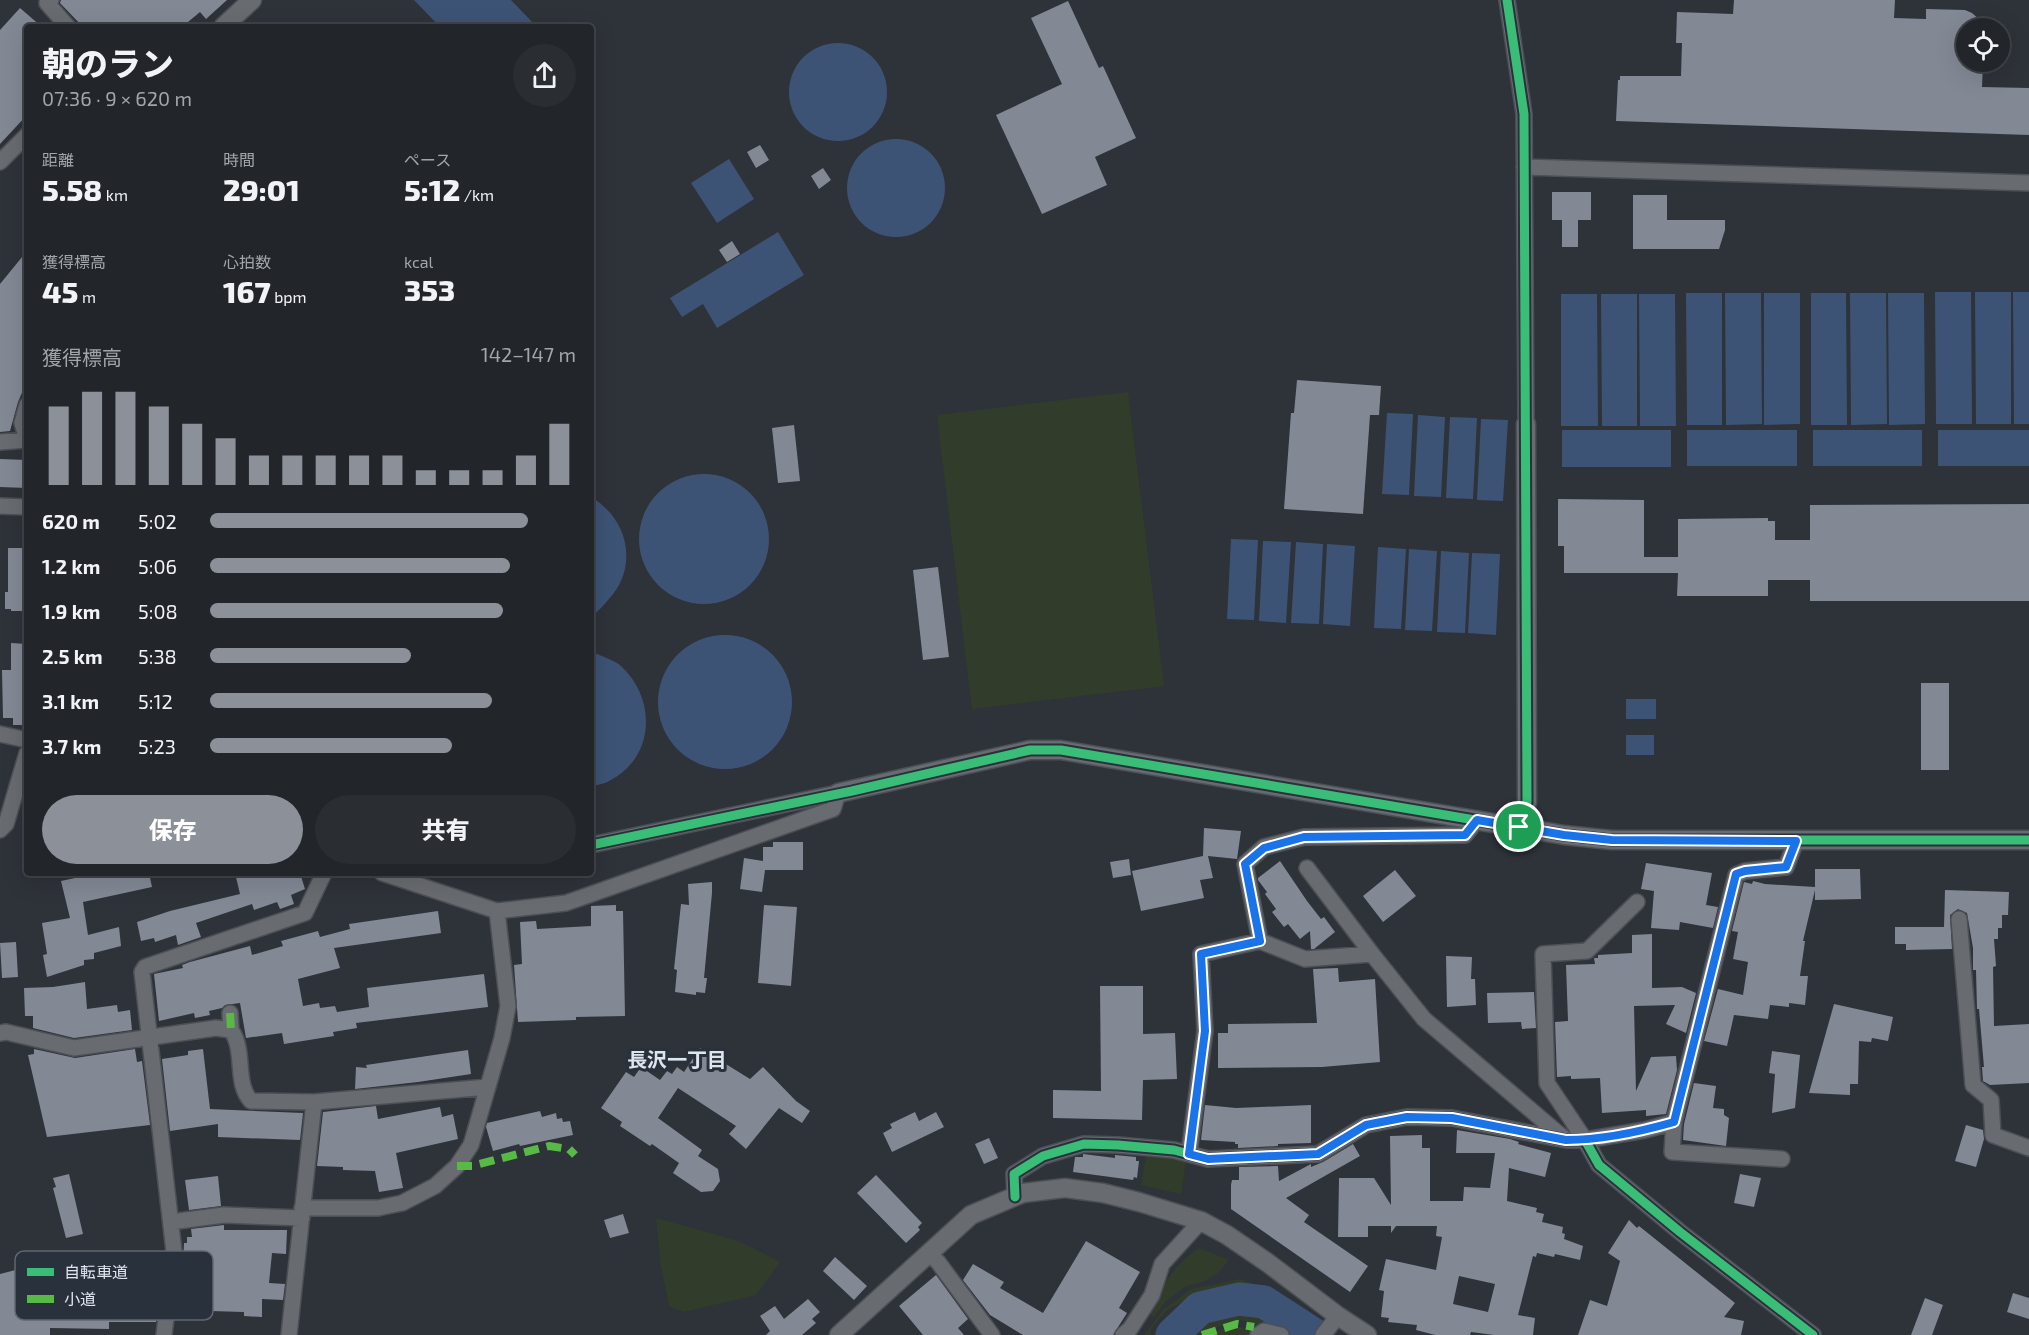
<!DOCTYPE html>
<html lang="ja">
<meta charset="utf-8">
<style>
body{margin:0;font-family:"Exo 2","Noto Sans JP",sans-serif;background:#2a2e33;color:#f1f3f6;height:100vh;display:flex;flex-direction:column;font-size:22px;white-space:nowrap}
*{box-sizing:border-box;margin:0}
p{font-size:20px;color:#a2a5a9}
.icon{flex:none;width:33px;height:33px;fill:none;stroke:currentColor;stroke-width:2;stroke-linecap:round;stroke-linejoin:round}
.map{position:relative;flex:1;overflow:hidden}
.details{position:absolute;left:24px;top:24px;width:570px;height:852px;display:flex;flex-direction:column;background:#22262b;border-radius:6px;box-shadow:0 6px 24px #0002,0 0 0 2px #3f4347}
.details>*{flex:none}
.fabs{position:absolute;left:1956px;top:18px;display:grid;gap:12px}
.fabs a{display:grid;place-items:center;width:54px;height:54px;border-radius:50%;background:#22262b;box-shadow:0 6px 24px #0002,0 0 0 2px #3f4347;font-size:30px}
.pin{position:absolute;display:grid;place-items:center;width:51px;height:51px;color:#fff;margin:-26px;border:3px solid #fff;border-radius:50%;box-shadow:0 2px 6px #0007}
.round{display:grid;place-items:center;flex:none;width:63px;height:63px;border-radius:32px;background:#2a2e33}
.summary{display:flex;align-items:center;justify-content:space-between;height:102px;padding:0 18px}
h1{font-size:33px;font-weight:800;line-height:45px}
.stats{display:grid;grid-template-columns:repeat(3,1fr);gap:9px;height:102px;padding:6px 18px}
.stats div{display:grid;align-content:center}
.stats b{font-size:30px;font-weight:800}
.stats small{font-size:16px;font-weight:400}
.stats p{font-size:16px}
.chart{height:168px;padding:12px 18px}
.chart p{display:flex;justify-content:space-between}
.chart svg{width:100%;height:108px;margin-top:6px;stroke:#8c9099;stroke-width:6}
.primary-button{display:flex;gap:12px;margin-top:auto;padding:12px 18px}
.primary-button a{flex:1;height:69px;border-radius:36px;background:#8c9099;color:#fff;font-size:24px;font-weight:800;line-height:69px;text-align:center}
.primary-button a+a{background:#2a2e33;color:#f1f3f6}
ul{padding:0 18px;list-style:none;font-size:20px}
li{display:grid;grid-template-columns:96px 72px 1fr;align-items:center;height:45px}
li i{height:15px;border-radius:8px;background:#8c9099}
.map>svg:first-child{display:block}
.green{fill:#313d2a}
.water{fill:#3d5375}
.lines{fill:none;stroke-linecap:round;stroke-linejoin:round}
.river{stroke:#3d5375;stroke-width:33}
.building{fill:#828995;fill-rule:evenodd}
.minor-casing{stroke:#4c4f55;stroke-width:18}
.tertiary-casing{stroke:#4c4f55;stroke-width:21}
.minor{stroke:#686b70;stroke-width:15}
.tertiary{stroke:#686b70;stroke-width:18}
.quiet{stroke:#58b947;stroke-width:8;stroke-dasharray:15 8;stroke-linecap:butt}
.cycleway-casing{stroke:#29313d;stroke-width:13}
.cycleway{stroke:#3abd76;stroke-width:9}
.route-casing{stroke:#fff;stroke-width:12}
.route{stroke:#1a73e8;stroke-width:8}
.labels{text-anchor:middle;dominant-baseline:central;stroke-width:6;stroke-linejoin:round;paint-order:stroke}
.neighbourhood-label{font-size:20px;font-weight:bold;fill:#dfe5ed;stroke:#29313d}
.key{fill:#29313d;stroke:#606772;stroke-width:1.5}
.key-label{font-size:16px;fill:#dfe5ed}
</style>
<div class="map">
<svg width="2029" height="1335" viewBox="0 0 2029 1335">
<rect width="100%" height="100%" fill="#2e3239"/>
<!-- green -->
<path class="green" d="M1128 392 1164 686 972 709 937 415Z
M1147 1151 1186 1162 1181 1194 1141 1185Z
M656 1218 739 1241 780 1262 756 1295 684 1312 669 1306 661 1266Z
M1199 1248 1229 1260 1218 1273 1203 1282 1186 1286 1166 1301 1154 1317 1149 1314C1165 1284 1169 1269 1199 1248Z
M1240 1279 1263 1288 1288 1308 1284 1309 1251 1293 1228 1296 1200 1304 1191 1297 1167 1310 1151 1329V1335H1144L1164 1309 1191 1289Z
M1189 1301 1197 1306C1185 1316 1171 1335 1154 1335 1158 1319 1176 1310 1189 1301Z
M1253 1302 1265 1306 1305 1335 1241 1320 1193 1335H1176L1204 1313Z
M1238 1327 1254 1331 1251 1335H1210L1221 1329Z"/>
<!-- water -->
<path class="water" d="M414 0H511L537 27H440Z
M789 92a49 49 0 1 1 98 0a49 49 0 1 1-98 0Z
M847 188a49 49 0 1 1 98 0a49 49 0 1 1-98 0Z
M729 159 754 199 717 223 691 183Z
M778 232 804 275 717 328 703 304 682 317 670 298Z
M1935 292H1971L1972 424H1936Z
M1975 292H2011V424H1976Z
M2013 292H2029V424H2014Z
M1686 293H1722V425H1687Z
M1725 293H1761L1762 424 1726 425Z
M1764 293H1800V424L1764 425Z
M1811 293H1846L1847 425H1811Z
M1850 293H1886L1887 424 1851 425Z
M1888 293H1924L1925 424 1889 425Z
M1561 294H1597L1598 426H1561Z
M1601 294H1637V426H1602Z
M1639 294H1675L1676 426H1640Z
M1387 413 1413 414 1409 495 1382 494Z
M1418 415 1445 417 1441 497 1414 496Z
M1450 417 1477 418 1473 499 1446 498Z
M1481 419 1508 420 1503 501 1477 500Z
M1562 430H1671V467H1562Z
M1687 430H1797V466H1687Z
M1813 430H1922V466H1813Z
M1938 430H2029V466H1938Z
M639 539a65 65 0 1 1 130 0a65 65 0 1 1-130 0Z
M591 497C629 519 639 568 608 600 603 606 598 612 591 616Z
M1231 539 1258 540 1254 620 1227 619Z
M1263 541 1291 542 1286 623 1259 621Z
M1296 542 1323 544 1319 624 1291 623Z
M1327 544 1355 546 1350 626 1323 624Z
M1378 547 1406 549 1401 629 1374 628Z
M1409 549 1437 551 1432 631 1405 630Z
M1441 551 1469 553 1465 633 1437 632Z
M1472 553 1500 554 1496 635 1468 633Z
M658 702a67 67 0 1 1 134 0a67 67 0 1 1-134 0Z
M592 652C601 656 614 660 621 666 657 699 655 758 609 781 604 784 597 785 591 786Z
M1626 699H1656V719H1626Z
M1626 735H1654V755H1626Z"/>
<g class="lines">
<!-- river -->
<path class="river" d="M1172 1335 1200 1308 1239 1299 1264 1302 1315 1335"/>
</g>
<!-- building -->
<path class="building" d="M61 0H227L206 19 200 12 182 27H83L60 3Z
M1734 0H1895L1894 18 1926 19V9L1965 10 1972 13 1989 28H1966V62H1983L1982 87 2029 88V135L1616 121 1618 80H1620V76H1681L1682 43H1676L1677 12 1733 14Z
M1068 1 1099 68 1103 66 1136 138 1095 157 1107 185 1042 214 996 115 1062 84 1031 18Z
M20 8 42 27H27V115L0 144V30Z
M760 145 769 160 756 168 747 152Z
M823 168 831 180 819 189 811 176Z
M1552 192H1591V220H1578V247H1562V220H1552Z
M1633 195H1667V220H1725V230L1719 249H1633Z
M732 241 740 254 727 262 719 250Z
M27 251V381L18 402 10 431 0 432V284Z
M1297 380 1381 386 1379 415H1370L1363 514 1284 509 1291 413H1294Z
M794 425 800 481 778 483 772 428Z
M0 459 27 460V488L0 487Z
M1558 499 1644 500V557H1678V519L1768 518V521H1775V540H1810V505L2029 504V601H1810V580H1768V596H1677L1678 573H1564V546H1558Z
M8 548H27V611H11V609H5V592H8Z
M938 567 949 657 923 660 913 570Z
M11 643 27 644V725H13V718H3L2 670H11Z
M1921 683H1949V770H1921Z
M1204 828 1241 831 1237 859 1208 856 1213 878 1200 880 1204 898 1141 911 1132 871 1203 856Z
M773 842H803V870H765L762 892 740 889 744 858 763 861V847H773Z
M1129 859 1131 875 1113 878 1110 862Z
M1280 861 1307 901 1321 919 1324 917 1335 932 1314 949H1311L1310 931 1300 939 1288 924 1284 927 1272 912 1276 909 1265 894 1267 892 1258 880V878Z
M1646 863 1712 873 1706 905 1718 907 1713 928 1680 922 1679 930 1651 928 1654 891 1641 889Z
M1815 869H1860L1861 899 1815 900V890L1803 941H1805L1800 976H1808L1805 1005 1789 1003V1007L1770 1005 1768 1019 1734 1015 1727 1046 1704 1041 1718 989 1743 995 1748 962 1733 959 1738 932 1732 931 1744 882 1752 884 1753 881 1765 884 1815 887Z
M1395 870 1416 896 1383 922 1363 896Z
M98 873H149L152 887 83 902 88 935 119 927 121 946 94 953V959L84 960V965L47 977 43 955 47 954 42 923 70 918 61 881Z
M235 873H300L305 889 291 895 294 904 280 909 277 902 254 910 252 904 196 923 201 937 178 945 176 935 155 942 154 938 141 941 137 922 170 911 240 894Z
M712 882V893L704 978H707L705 993 696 992V995L675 992 677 970 674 969 681 904 689 905 688 884Z
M1945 890 2009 892 2008 915H2002V928H1998V939H1994L1996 966 1993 967 1994 1026 2029 1024V1083L1990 1085 1983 1081 1982 1067H1984L1979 1009H1977L1976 970H1973V948L1967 913 1958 909 1950 915 1952 949 1906 950V944H1895V927H1944Z
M616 905V911H623L625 1016 576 1017V1020L518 1022 514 965 522 964 520 922 536 921 537 929 591 926V906Z
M764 905 797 907 791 986 758 983Z
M438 911 441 933 334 948 340 968 298 979 303 1006 319 1003 320 1008 335 1006 337 1012 369 1007 367 988 484 974 488 1007 356 1023 357 1028 333 1032 334 1036 284 1044 282 1033 246 1038 240 1003 225 1005 222 1008 209 1011 210 1015 195 1018 194 1013 159 1021 154 974 183 968 182 965 190 962 250 946 252 955 283 946 281 941 318 931 320 937 350 929 349 924Z
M1652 934V988L1682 987 1696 993 1686 1033 1666 1024 1675 1005 1634 1006 1636 1091 1651 1057 1676 1056 1677 1070 1666 1114 1646 1116V1110L1602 1113 1600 1078 1571 1079V1076L1557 1077 1555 1022 1568 1021 1566 965 1595 964 1594 958H1598V955L1632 953V935Z
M16 942 18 977 2 978 0 943Z
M1446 956 1472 957 1471 979H1475L1476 1005 1447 1007Z
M1338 968 1339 982 1375 979 1380 1062 1322 1067 1218 1068V1033H1228V1024L1317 1023 1313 969Z
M85 982 87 1009 117 1005 118 1012 130 1010 132 1030 74 1038 33 1028V1016H25L24 988 53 987Z
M1100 986H1143V1034L1175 1033 1177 1079 1143 1080 1142 1120 1053 1118V1090L1101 1091Z
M1534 992 1536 1028 1522 1029 1521 1022 1488 1023 1487 993Z
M1834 1004 1893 1017 1888 1041 1872 1038 1871 1042 1859 1041 1858 1084H1850V1095L1809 1093Z
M700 1048 750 1079 763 1067 796 1101 810 1111 802 1123 779 1108 746 1149 729 1134 736 1126 678 1088 658 1118 702 1150 698 1156 718 1169 720 1181 713 1191 701 1192 673 1173 679 1163 652 1144 650 1146 620 1126 622 1122 601 1108 626 1072 634 1077 641 1067 660 1080 667 1071 672 1074 677 1067 684 1072Z
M34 1049 75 1058 135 1049 137 1062 142 1061 150 1125 47 1137 28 1055 34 1054Z
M203 1049 210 1109 303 1113 300 1140 218 1137V1124L170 1131 162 1059 188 1055V1051Z
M468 1050 471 1074 418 1082 355 1089 356 1067 367 1068 366 1065Z
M1772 1051 1800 1055 1795 1108 1772 1113 1775 1074 1769 1073Z
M1694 1083 1716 1086 1713 1108 1724 1109V1115L1729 1118 1726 1146 1683 1140 1684 1124Z
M1205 1105 1236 1108 1311 1105V1143L1278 1144V1146L1238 1148V1144H1235V1142L1201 1140Z
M376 1106 378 1119 440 1107 442 1117 453 1114 458 1139 396 1153 403 1188 379 1192 375 1171 343 1170V1167L317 1166 323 1112Z
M540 1111 542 1117 556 1113 557 1119 562 1118 563 1122 570 1121 573 1135 520 1146 519 1144 493 1151 486 1127 487 1123Z
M915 1112 919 1121 936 1112 944 1127 892 1152 883 1133 892 1128 890 1124Z
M1966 1125 1983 1130 1984 1139 1976 1167 1955 1161Z
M1457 1130 1510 1139 1519 1142 1518 1144 1551 1153 1545 1177 1509 1168 1507 1201 1537 1208 1536 1212 1544 1214 1542 1222 1563 1227 1562 1233 1565 1234 1564 1239 1583 1246 1580 1260 1555 1254 1554 1257 1537 1253 1536 1257 1533 1256 1518 1315 1535 1318 1533 1335H1494L1471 1332 1470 1335H1435L1416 1330 1417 1325 1388 1322 1389 1318 1381 1317 1384 1291 1379 1290 1386 1259 1436 1270 1442 1237 1436 1236 1437 1226H1396L1391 1233V1226H1368V1237H1338L1339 1178H1374L1391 1205 1390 1136 1422 1135V1148H1430V1201H1463L1464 1187 1490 1188 1495 1153H1456ZM1459 1276 1495 1284 1488 1312 1453 1304Z
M989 1138 998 1158 984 1164 975 1144Z
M1353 1144 1360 1156 1286 1198 1309 1215 1304 1222 1368 1266 1350 1292 1231 1209V1185L1232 1180H1239V1167L1278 1166 1279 1181 1311 1164V1167L1323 1162Z
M1083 1154 1115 1158V1155L1136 1157V1161H1139L1137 1178 1134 1177 1133 1180 1073 1172 1075 1157H1083Z
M69 1174 83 1234 66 1238 53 1188 56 1187 53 1178Z
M1740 1174 1761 1178 1754 1207 1734 1203Z
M876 1175 922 1223 918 1227 920 1230 906 1243 857 1193Z
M218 1176 221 1206 189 1210 185 1180Z
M623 1214 629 1233 610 1238 604 1220Z
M1629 1220 1637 1228 1639 1226 1735 1303 1724 1317 1744 1321 1741 1335H1578L1590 1300 1607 1306 1620 1261 1608 1253Z
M224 1225V1230H287L286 1254 272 1253 269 1283 285 1284 283 1300 262 1299V1317L244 1316V1312L210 1311V1306L178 1302 183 1266 184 1243H187V1237H192L191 1229Z
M1086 1241 1140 1272 1119 1308 1127 1313 1113 1335H1023L990 1315 963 1280 973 1264 1004 1282 1000 1288 1043 1313Z
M835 1257 867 1286 854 1300 823 1271Z
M47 1261 57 1262 58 1268 92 1270V1264L163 1265 156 1322H109V1329L50 1328V1335H0V1274L27 1267V1265Z
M936 1275 968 1319 958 1328 964 1335H923L899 1306Z
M2013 1293 2029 1298V1319L2007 1312Z
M1925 1298 1943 1305 1932 1335H1911Z
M808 1299 820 1312 812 1319 816 1323 802 1335H766L770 1331 760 1316 775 1306 784 1319Z"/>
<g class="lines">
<defs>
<path id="minor" d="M51 0 47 3 68 27
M1507 0 1524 114 1526 424
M0 162 27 135
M1524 167 2029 183
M27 405 22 423 27 440
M0 442 26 440
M0 506 27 507
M0 734 27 740
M0 830 6 824 27 753
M591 845 838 793
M1307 868 1372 954 1424 1019 1566 1140
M382 873 497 911 566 903 833 809 838 793
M1637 902 1587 951 1543 954 1547 1083 1585 1140 1645 1130 1674 1122 1736 875 1745 871 1786 867 1796 841
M1959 919 1973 1085 1991 1100 1993 1135 2029 1148
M1372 954 1305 959 1260 941 1245 864 1264 847 1304 837 1465 835 1477 820
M230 1013 231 1030
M0 1033 6 1032 74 1048 216 1028 231 1030C246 1051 234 1083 251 1101L314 1102 488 1087
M1674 1122 1672 1152 1782 1159
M1189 1154 1205 1031 1201 954 1260 941
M1015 1197 1014 1174 1043 1156 1084 1144 1118 1145 1174 1150 1208 1159 1318 1154 1366 1125 1407 1117 1452 1118 1566 1140H1585L1599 1165 1680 1232 1813 1335
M302 1208H378L402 1203 435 1186 457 1166 471 1145 502 1038 508 1006 497 911
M171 1222 224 1215 302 1218
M929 1254 938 1262 992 1335
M164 1335 174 1252 142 972 145 967 305 913 324 873
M289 1335 314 1102
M1123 1335 1130 1329 1152 1295 1162 1264 1201 1221
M1258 1335 1264 1331 1281 1335
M1323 1335 1338 1316"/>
<path id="tertiary" d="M223 27 252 0
M838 793 1030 750H1061L1564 835 1612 840H2029
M1519 827 1527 802 1526 424
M839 1335 971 1215 1023 1193 1065 1188 1103 1193 1139 1202 1201 1221 1227 1235 1268 1263 1338 1316 1367 1335"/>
</defs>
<!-- minor casing -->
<use href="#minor" class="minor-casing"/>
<!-- tertiary casing -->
<use href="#tertiary" class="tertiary-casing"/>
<!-- minor -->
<use href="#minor" class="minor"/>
<!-- tertiary -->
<use href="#tertiary" class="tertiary"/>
<!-- quiet -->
<path class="quiet" d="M230 1013 231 1030
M457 1166H472L549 1146 569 1149 575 1155
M1202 1335 1237 1324 1254 1327"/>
<defs>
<path id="cycleway" d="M1507 0 1524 114 1527 802 1519 827
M591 845 852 791 1030 750H1061L1564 835 1612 840H2029
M1015 1197 1014 1174 1043 1156 1084 1144 1118 1145 1174 1150 1208 1159 1318 1154 1366 1125 1407 1117 1452 1118 1566 1140H1585L1599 1165 1680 1232 1813 1335"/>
</defs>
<!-- cycleway casing -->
<use href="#cycleway" class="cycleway-casing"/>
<!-- cycleway -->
<use href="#cycleway" class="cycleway"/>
</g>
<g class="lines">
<defs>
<path id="route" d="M1477 820 1564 835 1612 840 1796 841 1786 867 1745 871 1736 874 1674 1122C1639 1132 1603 1140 1566 1140L1452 1118 1407 1117 1366 1125 1318 1154 1208 1159 1189 1154 1205 1031 1201 954 1260 941 1245 864 1264 848 1304 837 1465 835Z"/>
</defs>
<!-- route casing -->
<use href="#route" class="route-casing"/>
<!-- route -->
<use href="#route" class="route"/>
</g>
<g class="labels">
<!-- neighbourhood labels -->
<g class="neighbourhood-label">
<text x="677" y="1059">長沢一丁目</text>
</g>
</g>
<!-- legend -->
<rect x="15" y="1251" width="198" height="69" rx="9" class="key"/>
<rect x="27" y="1268" width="27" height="8" fill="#3abd76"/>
<rect x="27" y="1295" width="27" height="8" fill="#58b947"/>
<g class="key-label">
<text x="64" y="1278">自転車道</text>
<text x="64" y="1305">小道</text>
</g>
</svg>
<div class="fabs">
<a><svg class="icon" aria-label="locate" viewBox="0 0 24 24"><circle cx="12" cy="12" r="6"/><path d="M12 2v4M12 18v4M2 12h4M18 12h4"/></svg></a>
</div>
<div class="pin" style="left:1519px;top:827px;background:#1e9e55"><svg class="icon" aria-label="arrive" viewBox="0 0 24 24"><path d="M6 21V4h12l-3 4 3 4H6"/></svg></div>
<section class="details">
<div class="summary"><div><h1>朝のラン</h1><p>07:36 · 9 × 620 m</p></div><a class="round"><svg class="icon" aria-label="share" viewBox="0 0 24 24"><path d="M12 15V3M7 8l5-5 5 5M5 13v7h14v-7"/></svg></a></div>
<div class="stats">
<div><p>距離</p><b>5.58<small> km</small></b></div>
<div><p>時間</p><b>29:01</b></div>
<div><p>ペース</p><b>5:12<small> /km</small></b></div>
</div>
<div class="stats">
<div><p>獲得標高</p><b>45<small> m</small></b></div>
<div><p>心拍数</p><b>167<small> bpm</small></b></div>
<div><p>kcal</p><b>353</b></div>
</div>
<div class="chart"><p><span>獲得標高</span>142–147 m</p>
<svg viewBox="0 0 160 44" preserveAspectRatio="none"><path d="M5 44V12M15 44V6M25 44V6M35 44V12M45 44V19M55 44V25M65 44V32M75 44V32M85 44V32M95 44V32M105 44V32M115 44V38M125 44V38M135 44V38M145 44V32M155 44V19"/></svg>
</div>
<ul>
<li><b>620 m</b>5:02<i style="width:87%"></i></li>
<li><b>1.2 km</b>5:06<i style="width:82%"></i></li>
<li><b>1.9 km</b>5:08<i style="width:80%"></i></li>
<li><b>2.5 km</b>5:38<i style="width:55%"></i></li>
<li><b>3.1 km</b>5:12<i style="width:77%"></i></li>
<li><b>3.7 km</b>5:23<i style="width:66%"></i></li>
</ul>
<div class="primary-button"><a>保存</a><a>共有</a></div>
</section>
</div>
